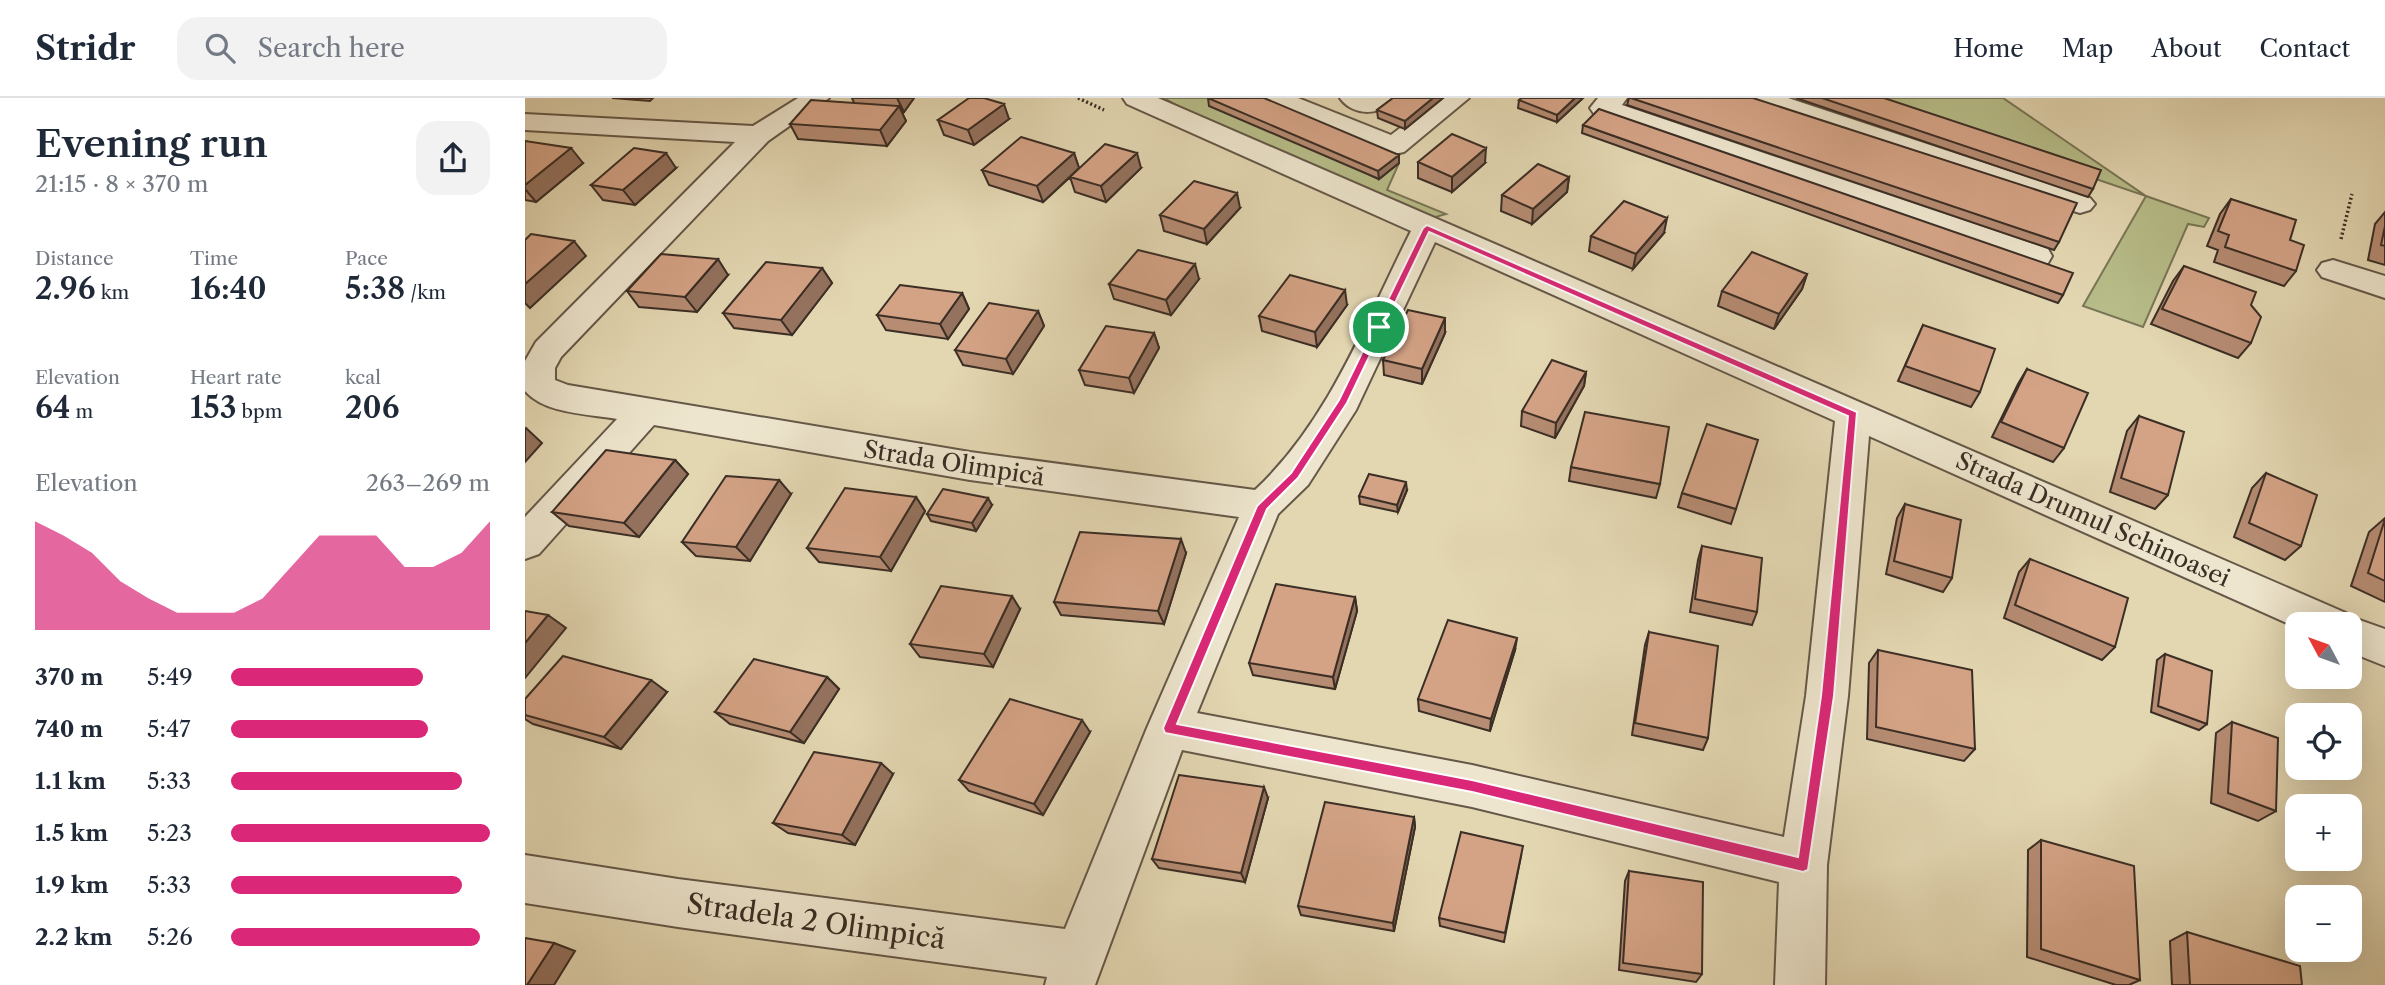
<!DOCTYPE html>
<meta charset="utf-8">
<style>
body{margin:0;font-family:"Libre Caslon Text",serif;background:#f2f2f3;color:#1f2937;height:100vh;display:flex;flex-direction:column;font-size:26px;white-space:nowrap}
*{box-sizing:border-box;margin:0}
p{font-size:23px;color:#747a83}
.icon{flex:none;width:38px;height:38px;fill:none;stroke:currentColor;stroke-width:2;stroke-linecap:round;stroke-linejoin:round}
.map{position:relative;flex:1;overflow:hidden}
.sheet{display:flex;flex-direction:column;background:#fff;width:525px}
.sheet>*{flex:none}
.needle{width:46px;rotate:311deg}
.controls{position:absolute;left:1760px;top:514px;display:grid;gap:14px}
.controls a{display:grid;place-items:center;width:77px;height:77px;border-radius:14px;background:#fff;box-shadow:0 7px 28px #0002;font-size:35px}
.pin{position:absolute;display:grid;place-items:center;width:60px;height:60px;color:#fff;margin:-30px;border:4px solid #fff;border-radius:50%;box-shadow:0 2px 7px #0007}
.round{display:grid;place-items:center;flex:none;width:74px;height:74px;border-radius:21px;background:#f2f2f3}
.summary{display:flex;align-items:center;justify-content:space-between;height:119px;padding:0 35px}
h1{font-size:38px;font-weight:600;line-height:52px}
.metrics{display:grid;grid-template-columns:repeat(3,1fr);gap:10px;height:119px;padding:7px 35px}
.metrics div{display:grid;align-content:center}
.metrics b{font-size:30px;font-weight:600}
.metrics small{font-size:19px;font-weight:400}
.metrics p{font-size:19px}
.chart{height:196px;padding:14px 35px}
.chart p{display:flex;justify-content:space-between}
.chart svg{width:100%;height:126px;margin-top:7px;fill:#db2777;opacity:.7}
ul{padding:0 35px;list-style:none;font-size:23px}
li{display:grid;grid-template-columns:112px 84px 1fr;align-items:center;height:52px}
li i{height:18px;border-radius:9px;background:#db2777}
header{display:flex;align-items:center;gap:42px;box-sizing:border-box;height:98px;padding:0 35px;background:#fff;border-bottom:2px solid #e0e1e3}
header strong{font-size:33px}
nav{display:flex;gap:38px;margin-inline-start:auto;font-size:24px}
.search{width:490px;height:63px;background:#f2f2f3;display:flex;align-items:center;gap:18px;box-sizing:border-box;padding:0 24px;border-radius:21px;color:#747a83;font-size:26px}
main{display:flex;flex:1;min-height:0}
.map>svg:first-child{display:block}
.green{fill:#b7bd89;stroke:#797657;stroke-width:2}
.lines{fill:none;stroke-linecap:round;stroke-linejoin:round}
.minor-casing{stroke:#655848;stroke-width:4}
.path{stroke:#3b2e25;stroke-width:3.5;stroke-dasharray:2 2.5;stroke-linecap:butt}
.minor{fill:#ede5cd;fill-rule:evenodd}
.wall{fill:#b68c73;stroke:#3b2e25;stroke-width:2}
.shaded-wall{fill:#94725e;stroke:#3b2e25;stroke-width:2}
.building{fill:#d4a386;stroke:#3b2e25;stroke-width:2}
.route{fill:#db2777;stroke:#fff;stroke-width:2;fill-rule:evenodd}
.labels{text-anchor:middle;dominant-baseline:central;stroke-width:5;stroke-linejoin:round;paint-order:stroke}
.street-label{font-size:24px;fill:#3b2e25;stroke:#ede5cd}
.near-street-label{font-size:28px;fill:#3b2e25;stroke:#ede5cd}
</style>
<header>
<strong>Stridr</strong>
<div class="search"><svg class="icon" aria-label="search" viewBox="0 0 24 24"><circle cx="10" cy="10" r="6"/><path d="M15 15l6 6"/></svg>Search here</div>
<nav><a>Home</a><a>Map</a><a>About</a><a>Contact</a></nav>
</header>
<main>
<section class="sheet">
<div class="summary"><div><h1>Evening run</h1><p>21:15 · 8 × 370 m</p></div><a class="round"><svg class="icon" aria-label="share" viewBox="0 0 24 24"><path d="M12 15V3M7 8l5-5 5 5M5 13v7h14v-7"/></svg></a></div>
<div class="metrics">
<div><p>Distance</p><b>2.96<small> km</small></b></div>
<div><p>Time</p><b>16:40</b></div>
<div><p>Pace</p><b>5:38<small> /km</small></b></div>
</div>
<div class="metrics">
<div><p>Elevation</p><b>64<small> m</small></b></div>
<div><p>Heart rate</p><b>153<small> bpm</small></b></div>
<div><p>kcal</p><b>206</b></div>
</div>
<div class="chart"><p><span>Elevation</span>263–269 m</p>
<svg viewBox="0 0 160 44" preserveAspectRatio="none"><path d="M0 44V6L10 11L20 17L30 27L40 33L50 38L60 38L70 38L80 33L90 22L100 11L110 11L120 11L130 22L140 22L150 17L160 6V44z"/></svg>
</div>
<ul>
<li><b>370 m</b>5:49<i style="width:74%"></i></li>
<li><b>740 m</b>5:47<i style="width:76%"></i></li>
<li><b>1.1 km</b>5:33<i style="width:89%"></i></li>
<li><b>1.5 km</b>5:23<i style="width:100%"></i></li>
<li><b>1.9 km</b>5:33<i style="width:89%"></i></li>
<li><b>2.2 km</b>5:26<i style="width:96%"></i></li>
</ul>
</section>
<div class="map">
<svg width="1860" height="887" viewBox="0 0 1860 887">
<rect width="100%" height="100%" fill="#e3d7b2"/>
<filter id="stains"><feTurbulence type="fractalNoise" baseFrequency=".00286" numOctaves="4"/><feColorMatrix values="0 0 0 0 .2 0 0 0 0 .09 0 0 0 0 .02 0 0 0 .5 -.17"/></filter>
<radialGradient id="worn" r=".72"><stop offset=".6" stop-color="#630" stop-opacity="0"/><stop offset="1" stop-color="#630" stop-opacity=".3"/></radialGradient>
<!-- green -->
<path class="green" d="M639 0H696L853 81 874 65 862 92 921 116 907 120 687 28Z
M1332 0H1478L1621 98 1684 120 1679 129 1663 126 1618 229 1558 208 1621 98Z"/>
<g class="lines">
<defs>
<path id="minor" d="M273 0H304L243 43 36 259 30 270V282L43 287 445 354 730 392C804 323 841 222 886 133L602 6 598 0H633L1821 515 1823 518 1860 531V568L1825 554V527H1773V530L1344 338 1323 598 1302 767 1300 887H1250L1254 784 947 709 657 652 570 887H520L522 879 153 829 0 805V757L153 781 540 831 622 630 714 419 445 382 129 327 14 456 0 461V419L92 321C64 316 20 316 0 293V263L11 244 210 44 0 32V16L228 28ZM910 144 1310 323 1281 598 1259 739 947 667 672 615 753 416 783 387 831 312Z
M737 0H773L866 37 914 0H944L879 54 869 56 741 6Z
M815 0H870C858 18 828 19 815 0Z
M1073 0H1102L1097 7 1523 151 1527 158 1523 165 1512 168 1501 165 1069 16 1065 10Z
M1223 0H1263L1565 100 1570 106 1565 112 1555 115 1545 112 1227 6Z
M1808 162 1860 178V200L1797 179 1792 172 1797 165Z"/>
</defs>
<!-- minor casing -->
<use href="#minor" class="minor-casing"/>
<!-- path -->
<path class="path" d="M553 0 579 12
M1816 141 1827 96"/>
<!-- minor -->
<use href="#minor" class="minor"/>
</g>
<!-- wall -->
<path class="wall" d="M87 0H128L125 3Z
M327 0H389L379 14H376L381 23 362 48 273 41 265 26 329 5Z
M683 0 874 57V65L854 81 684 8Z
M868 0H918L880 31 853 20 852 12Z
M997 0H1058L1032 24 993 10 994 2Z
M1104 0H1228L1534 144 1529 152 1102 7Z
M1271 0H1359L1568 91 1563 99Z
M484 21 449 47 419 37 413 22Z
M1058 27 1538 197 1533 205 1057 35Z
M0 43 58 65 11 104 0 102Z
M549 55 554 70H616L581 104 550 94 545 79 554 71 518 104 464 87 457 72Z
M893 64 960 65 927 94 893 80Z
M151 70 110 107 78 102 66 87Z
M1044 79 1042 94 1007 126 976 113 977 97Z
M1706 101 1765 142 1771 173 1759 188 1689 164 1693 152 1682 148 1695 116Z
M715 110 682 146 639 133 635 117Z
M1860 114V167L1843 162 1850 126Z
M1139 135 1108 171 1064 153 1066 138Z
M1659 168 1726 207V245L1713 260 1626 226 1648 183Z
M297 170 307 185 267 237 209 230 198 215Z
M1282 176 1277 191 1249 231 1193 208 1197 193Z
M203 177 172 214 114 209 102 193Z
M674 181 646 217 589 201 584 186Z
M437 195 444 211 423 241 361 232 352 217Z
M822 207 792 249 737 233 734 218Z
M513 213 519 228 488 276 438 267 430 252Z
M1398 227 1455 294 1446 309 1373 283Z
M629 235 634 250 609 295 560 287 554 272Z
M920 235 897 286 859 277 858 262Z
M1502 271 1539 350 1528 364 1467 339 1493 286Z
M1061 274 1059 288 1030 340 996 328 997 313Z
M1614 318 1643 397 1630 411 1585 394 1602 333Z
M150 362 163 376 114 439 44 428 27 414Z
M1046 369 1135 386 1131 400 1044 383Z
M1741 375 1776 448 1760 462 1709 439 1727 390Z
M882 392 873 414 835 406 834 398Z
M1157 395 1211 411 1206 426 1153 409Z
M266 396 225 463 171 458 157 444Z
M391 399 400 413 366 473 294 464 282 450Z
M1380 406 1427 480 1418 494 1361 476 1372 420Z
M467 407 451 433 406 423 402 416Z
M1860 420V504L1826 488 1844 434Z
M1177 448 1232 514 1227 527 1165 514 1173 462Z
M661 455 639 526 536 517 529 504Z
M1505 461 1590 549 1577 562 1479 520 1494 474Z
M830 499 832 513 810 591 728 577 724 565Z
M495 511 468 569 395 559 385 546Z
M1124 534 1183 640 1178 652 1107 637 1120 547Z
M990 552 965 633 894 613 893 601Z
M1353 552 1450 651 1439 663 1342 641 1344 565Z
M1640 556 1682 626 1674 632 1626 614 1632 562Z
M302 579 314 591 279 645 205 626 190 614Z
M142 594 96 651 8 626 0 621V601Z
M1707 624 1751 713 1733 723 1686 705 1691 635Z
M565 634 518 717 444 693 434 682Z
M368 676 330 747 263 735 248 725Z
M743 700 720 784 634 770 627 761Z
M889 719 890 729 869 833 776 817 773 808Z
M1516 742 1615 882 1604 887H1591L1502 859 1503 752Z
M996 758 979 844 915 828 914 820Z
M1104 773 1177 876 1171 884 1094 872 1100 783Z
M1662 834 1777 887H1647L1645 843Z"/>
<!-- shaded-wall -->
<path class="shaded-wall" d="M372 0H389L379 14Z
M908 0H918L880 31V23Z
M1050 0H1058L1032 24V17Z
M479 6 484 21 449 47 443 32Z
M374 8 381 23 362 48 355 32Z
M46 50 58 65 11 104 0 91V87Z
M961 50 960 65 927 94V79Z
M141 55 151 70 110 107 98 92Z
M549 55 554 70 518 104 512 88Z
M612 55 616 70 581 104 576 88Z
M874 57V65L854 81 853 73Z
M1044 79 1042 94 1007 126 1008 111Z
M712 95 715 110 682 146 679 131Z
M1142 120 1139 135 1108 171 1111 156Z
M49 143 61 158 5 210 0 205V186Z
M193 161 203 177 172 214 160 199Z
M670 166 674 181 646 217 641 202Z
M297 170 307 185 267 237 256 222Z
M1282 176 1277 191 1249 231 1254 216Z
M820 192 822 207 792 249 790 234Z
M437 195 444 211 423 241 415 226Z
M513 213 519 228 488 276 481 261Z
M920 220V235L897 286V271Z
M629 235 634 250 609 295 604 280Z
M1061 274 1059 288 1030 340 1031 325Z
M1 330 17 345 0 364V331Z
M150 362 163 376 114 439 99 425Z
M254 382 266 396 225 463 211 449Z
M881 384 882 392 873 414 872 407Z
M391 399 400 413 366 473 355 459Z
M463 400 467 407 451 433 447 425Z
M656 441 661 455 639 526 633 513Z
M487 498 495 511 468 569 459 556Z
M830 499 832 513 810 591 808 579Z
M23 517 41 530 0 580V545Z
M992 540 990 552 965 633 966 621Z
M302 579 314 591 279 645 265 634Z
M126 582 142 594 96 651 79 639Z
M557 622 565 634 518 717 509 706Z
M356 665 368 676 330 747 317 737Z
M739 689 743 700 720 784 716 775Z
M889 719 890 729 869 833 868 825Z
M29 845 50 853 29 887H2Z"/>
<!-- building -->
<path class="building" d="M444 0H459L479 6 443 32 413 22Z
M683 0H739L874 57 853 73Z
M868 0H908L880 23 852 12Z
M997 0H1050L1032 17 994 2Z
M1106 0H1228L1552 105 1534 144Z
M1297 0H1359L1576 72 1568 91Z
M286 2 374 8 355 32 265 26Z
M1074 11 1548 175 1538 197 1058 27Z
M927 36 961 50 927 79 893 64Z
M496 39 549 55 512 88 457 72Z
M0 43 46 50 0 87Z
M580 46 612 55 576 88 545 79Z
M109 50 141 55 98 92 66 87Z
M1013 66 1044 79 1008 111 977 97Z
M669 83 712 95 679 131 635 117Z
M1706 101 1771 122 1765 142 1779 147 1771 173 1700 149 1704 137 1693 133Z
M1099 103 1142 120 1111 156 1066 138Z
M1860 128V148L1856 147Z
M6 136 49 143 0 186V142Z
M613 152 670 166 641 202 584 186Z
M1227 154 1282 176 1254 216 1197 193Z
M136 156 193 161 160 199 102 193Z
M241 164 297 170 256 222 198 215Z
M1659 168 1731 194 1726 207 1736 219 1726 245 1637 211Z
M765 177 820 192 790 234 734 218Z
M375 187 437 195 415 226 352 217Z
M464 205 513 213 481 261 430 252Z
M883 212 920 220 897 271 858 262Z
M1398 227 1470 251 1455 294 1380 268Z
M581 228 629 235 604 280 554 272Z
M1027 262 1061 274 1031 325 997 313Z
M1502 271 1563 295 1539 350 1476 324Z
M1060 314 1144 329 1135 386 1046 369Z
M1614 318 1659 334 1643 397 1596 380Z
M1182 326 1233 342 1211 411 1157 395Z
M81 352 150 362 99 425 27 414Z
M1741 375 1792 397 1776 448 1724 425Z
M844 376 881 384 872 407 834 398Z
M201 378 254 382 211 449 157 444Z
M320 390 391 399 355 459 282 450Z
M418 391 463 400 447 425 402 416Z
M1380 406 1436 422 1427 480 1369 463Z
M1860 421V483L1843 475Z
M555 434 656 441 633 513 529 504Z
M1177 448 1237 460 1232 514 1170 501Z
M1505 461 1603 500 1590 549 1490 507Z
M751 486 830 499 808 579 724 565Z
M416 488 487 498 459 556 385 546Z
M0 513 23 517 0 545Z
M923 522 992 540 966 621 893 601Z
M1124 534 1193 548 1183 640 1110 625Z
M1353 552 1447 572 1450 651 1351 629Z
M1640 556 1687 573 1682 626 1633 608Z
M38 558 126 582 79 639 0 617V601Z
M229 561 302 579 265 634 190 614Z
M485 601 557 622 509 706 434 682Z
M1707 624 1753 640 1751 713 1703 695Z
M289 654 356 665 317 737 248 725Z
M654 677 739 689 716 775 627 761Z
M800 704 889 719 868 825 773 808Z
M936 734 998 748 980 835 914 820Z
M1516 742 1609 768 1615 882 1516 851Z
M1104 773 1178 784 1177 876 1098 865Z
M1662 834 1775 868 1777 887H1665Z
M0 840 29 845 2 887H0Z"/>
<!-- route -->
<path class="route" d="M902 127 1332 314 1309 598 1283 772 1278 774 947 694 640 635 638 630 732 408 766 375 814 302 898 130ZM904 134 1323 318 1296 598 1273 759 947 682 652 626 742 411 773 380 822 305Z"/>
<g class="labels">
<!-- street labels -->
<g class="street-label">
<text transform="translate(429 365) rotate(9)">Strada Olimpică</text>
<text transform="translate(1568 421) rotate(24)">Strada Drumul Schinoasei</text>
</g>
<!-- near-street labels -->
<g class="near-street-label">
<text transform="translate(291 823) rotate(8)">Stradela 2 Olimpică</text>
</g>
</g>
<rect width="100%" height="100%" filter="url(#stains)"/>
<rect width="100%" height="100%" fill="url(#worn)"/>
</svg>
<div class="controls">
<a><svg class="needle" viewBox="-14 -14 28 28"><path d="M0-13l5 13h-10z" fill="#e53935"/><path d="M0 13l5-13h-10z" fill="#747a83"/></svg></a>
<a><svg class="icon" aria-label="locate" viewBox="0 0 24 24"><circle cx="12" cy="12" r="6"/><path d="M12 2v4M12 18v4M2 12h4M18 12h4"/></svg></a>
<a>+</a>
<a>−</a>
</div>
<div class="pin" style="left:854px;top:229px;background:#1e9e55"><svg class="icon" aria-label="arrive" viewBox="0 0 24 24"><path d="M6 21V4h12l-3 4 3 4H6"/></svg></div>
</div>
</main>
